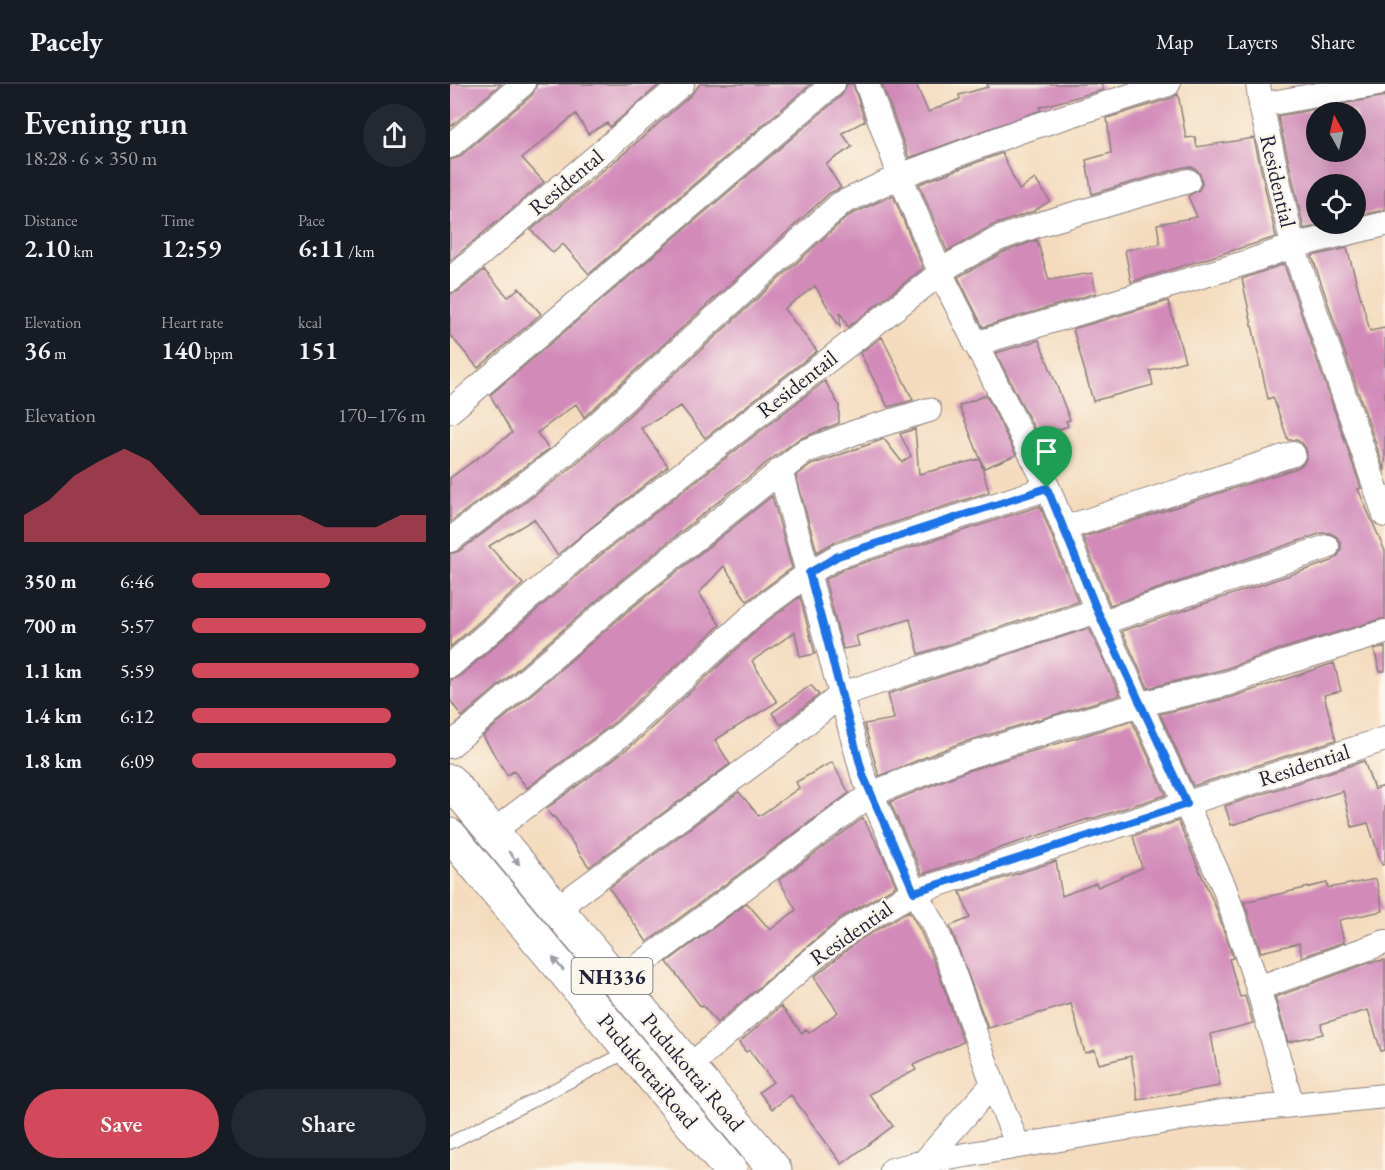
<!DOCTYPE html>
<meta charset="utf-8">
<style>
body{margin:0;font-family:"EB Garamond",serif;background:#242831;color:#f1f3f6;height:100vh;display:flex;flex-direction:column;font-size:22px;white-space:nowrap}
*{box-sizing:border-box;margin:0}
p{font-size:20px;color:#9ea1a6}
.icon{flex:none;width:33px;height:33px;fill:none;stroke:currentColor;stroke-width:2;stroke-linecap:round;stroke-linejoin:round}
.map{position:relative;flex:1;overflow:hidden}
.panel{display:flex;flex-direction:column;background:#171b24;width:450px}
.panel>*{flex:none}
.needle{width:39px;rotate:352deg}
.fabs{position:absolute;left:856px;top:18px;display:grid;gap:12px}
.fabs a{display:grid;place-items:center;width:60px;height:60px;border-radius:50%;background:#171b24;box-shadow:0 6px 24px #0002;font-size:30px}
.pin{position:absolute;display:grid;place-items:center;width:51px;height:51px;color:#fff;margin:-62px -26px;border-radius:50% 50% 50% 0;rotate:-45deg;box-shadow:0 0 6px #0007}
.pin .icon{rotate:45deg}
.round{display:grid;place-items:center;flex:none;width:63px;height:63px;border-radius:32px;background:#242831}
.overview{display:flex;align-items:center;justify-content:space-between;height:102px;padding:0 24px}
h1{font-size:33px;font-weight:600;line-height:45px}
.figures{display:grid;grid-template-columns:repeat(3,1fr);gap:9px;height:102px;padding:6px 24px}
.figures div{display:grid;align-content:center}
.figures b{font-size:26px;font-weight:600}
.figures small{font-size:16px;font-weight:400}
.figures p{font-size:16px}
.chart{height:168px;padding:12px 24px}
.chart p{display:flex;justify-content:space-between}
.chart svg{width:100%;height:108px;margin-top:6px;fill:#d1495b;opacity:.7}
.action{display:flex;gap:12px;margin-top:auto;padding:12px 24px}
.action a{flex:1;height:69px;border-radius:36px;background:#d1495b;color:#fff;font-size:24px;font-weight:600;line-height:69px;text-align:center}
.action a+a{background:#242831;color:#f1f3f6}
ul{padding:0 24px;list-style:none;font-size:20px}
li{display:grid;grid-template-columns:96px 72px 1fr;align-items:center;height:45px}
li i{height:15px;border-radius:8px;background:#d1495b}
header{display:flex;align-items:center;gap:36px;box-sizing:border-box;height:84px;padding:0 30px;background:#171b24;border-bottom:2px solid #363941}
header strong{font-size:28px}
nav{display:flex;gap:33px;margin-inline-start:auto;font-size:21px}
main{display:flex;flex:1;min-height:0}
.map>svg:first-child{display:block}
.building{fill:#d28ab9;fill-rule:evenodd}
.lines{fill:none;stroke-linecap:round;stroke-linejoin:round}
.service-casing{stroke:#8b7e7c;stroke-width:14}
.minor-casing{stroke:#8b7e7c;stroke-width:26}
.trunk-casing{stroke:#8b7e7c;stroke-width:35}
.service{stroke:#fff;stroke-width:12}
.minor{stroke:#fff;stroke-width:24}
.trunk{stroke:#fff;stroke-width:33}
.oneway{fill:#9c9ca7}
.route-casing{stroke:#fff;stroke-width:12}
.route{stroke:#1a73e8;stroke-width:8}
.labels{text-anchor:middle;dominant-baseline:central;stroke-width:5;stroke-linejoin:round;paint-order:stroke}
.shield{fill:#fbf7ec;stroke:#636270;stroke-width:1.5}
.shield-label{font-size:21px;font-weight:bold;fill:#22223b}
.street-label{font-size:22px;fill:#22223b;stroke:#fbf7ec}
</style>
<header>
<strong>Pacely</strong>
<nav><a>Map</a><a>Layers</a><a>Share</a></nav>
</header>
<main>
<section class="panel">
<div class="overview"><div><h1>Evening run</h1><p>18:28 · 6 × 350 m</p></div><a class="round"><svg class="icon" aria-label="share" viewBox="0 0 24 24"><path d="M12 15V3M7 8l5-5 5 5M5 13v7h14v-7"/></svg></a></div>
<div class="figures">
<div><p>Distance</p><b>2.10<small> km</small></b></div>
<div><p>Time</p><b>12:59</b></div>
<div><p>Pace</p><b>6:11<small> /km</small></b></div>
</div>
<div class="figures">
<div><p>Elevation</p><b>36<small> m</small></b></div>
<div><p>Heart rate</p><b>140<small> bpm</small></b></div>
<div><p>kcal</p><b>151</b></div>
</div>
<div class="chart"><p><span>Elevation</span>170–176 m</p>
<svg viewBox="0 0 160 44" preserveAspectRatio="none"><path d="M0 44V33L10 27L20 17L30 11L40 6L50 11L60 22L70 33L80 33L90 33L100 33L110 33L120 38L130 38L140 38L150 33L160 33V44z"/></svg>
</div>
<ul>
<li><b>350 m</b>6:46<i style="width:59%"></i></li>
<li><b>700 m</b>5:57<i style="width:100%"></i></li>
<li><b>1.1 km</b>5:59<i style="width:97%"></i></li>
<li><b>1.4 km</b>6:12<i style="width:85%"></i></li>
<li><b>1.8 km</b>6:09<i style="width:87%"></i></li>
</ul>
<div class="action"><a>Save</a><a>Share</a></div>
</section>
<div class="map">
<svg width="935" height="1086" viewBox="0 0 935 1086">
<rect width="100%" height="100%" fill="#fbf7ec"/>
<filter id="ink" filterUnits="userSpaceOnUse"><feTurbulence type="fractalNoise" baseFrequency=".0167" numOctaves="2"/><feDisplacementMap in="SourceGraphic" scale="12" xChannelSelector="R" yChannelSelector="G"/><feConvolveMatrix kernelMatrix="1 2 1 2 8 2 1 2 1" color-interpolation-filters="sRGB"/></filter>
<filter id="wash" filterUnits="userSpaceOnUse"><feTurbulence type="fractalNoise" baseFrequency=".008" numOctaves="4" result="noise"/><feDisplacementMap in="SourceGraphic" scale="24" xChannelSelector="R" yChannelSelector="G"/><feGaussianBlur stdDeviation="1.35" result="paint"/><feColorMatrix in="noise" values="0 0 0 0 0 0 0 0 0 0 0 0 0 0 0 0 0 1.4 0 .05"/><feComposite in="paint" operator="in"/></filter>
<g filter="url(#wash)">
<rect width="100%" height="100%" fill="#f4dbbe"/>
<g id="blocks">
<!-- building -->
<path class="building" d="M0 0H51L0 43Z
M87 0H210L160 43 157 39 138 50 126 30 72 74 94 98 0 177V76L9 73 82 11Z
M250 0H361L139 190 113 160 103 169 81 146 178 66 241 11Z
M397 0H403L415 37 392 49 402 63 376 80 391 104 380 109 134 333 126 320 87 349 99 365 0 438V394L62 349 40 311 392 11Z
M432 0H466L478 28 510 15 509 11 538 3 537 0H653V6L590 23 591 26 459 74Z
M728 10 736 54 745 53 747 63 804 54 826 153 681 198 675 166 710 160 707 140 747 133 738 112 749 106 752 100 751 92 747 86 742 83H734L642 110 636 76 661 69 657 34 722 14Z
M935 12V126L906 132V100H867V140H876L854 145 828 32ZM867 28H906V68H867Z
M552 69 569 106 585 95 600 117 584 127 541 142 497 167 469 100Z
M443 111 473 184 398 243 390 228V243L365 202 334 225 367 267 255 354 231 322 191 344 218 382 107 471 84 435 39 462 73 500 0 563V470L9 467 119 386 398 132Z
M587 156 599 196 642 189 646 209 533 243 508 193 554 168Z
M897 164 920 247 935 244V387L862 172Z
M834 180 911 404 908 405 935 467V534L827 566 775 585 698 604 672 547 882 477 887 473 891 466V459L887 453 880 449H872L660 521 633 453 847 384 854 379 857 372 856 365 852 359 847 356H838L823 313 818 315 792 195Z
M34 186 58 213 69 204 91 230 28 284 0 251V210L9 207Z
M718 217 735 277 700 287 703 301 643 317 623 245Z
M432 253 463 316 438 323 410 269Z
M589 256 620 336 616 337 618 342 597 350 600 357 592 360 546 269Z
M375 297 389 321V339L349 355 320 376 160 505 12 633 0 616V596L9 593 152 470Z
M536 311 566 371 534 384 509 322Z
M465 345 469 390 530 375 539 408 384 458 367 468 346 392 361 381 434 355 452 378 461 372 450 350Z
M322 412 342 484 297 517 274 482 249 509 270 541 166 637 77 704 64 687 57 691 33 652 178 527Z
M590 422 628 518 469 570 460 535 406 552 409 562 393 565 375 496 394 485Z
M350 513 365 570 350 573 345 548 302 577 327 618 265 656 280 680 139 783 104 732 102 733 96 725 185 659 315 539Z
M639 544 670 611 508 660 429 692 414 640 444 635 438 610Z
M935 563V587L930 588 924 566Z
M884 579 891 607 874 611 886 656 743 702 710 630 782 613Z
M361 601 369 611 331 641 322 629Z
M682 637 716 711 638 736V735L472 790 440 718 517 687Z
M914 677 924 705 935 702V780L932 781 918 739 902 743 893 707 781 741 775 722Z
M382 678 399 709 197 858 159 804 289 708 309 732 349 704 346 698Z
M413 734 430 765 446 802 392 833 267 939 253 922 251 923 217 878 297 819 320 846 346 826 329 796Z
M728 737 766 824 783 874 779 875 790 913 795 912 803 939 761 950 770 1002 688 1016 681 972 649 980 645 966 635 969 621 920 538 944 500 842 520 834 510 808 606 777 612 812 646 799 648 803 692 784 683 752Z
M926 795 933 827 889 836 894 858 852 873 849 859 811 868 794 818 877 799 878 804Z
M459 827 470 846 488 887 513 958 463 981 466 986 419 1010 443 1042 392 1080 341 1011 322 1025 309 1008 323 998 299 966 296 968 289 959 331 922 352 949 356 945 359 949 388 928 364 893 409 856Z
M935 876V966L931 967 918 926 871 940 873 950 838 958 825 913 921 878Z"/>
</g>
</g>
<g filter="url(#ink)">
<use href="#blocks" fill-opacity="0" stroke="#8b7e7c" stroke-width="1.5"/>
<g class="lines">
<defs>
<path id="service" d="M0 1059 179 967"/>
<path id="minor" d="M417 0 450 92 491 190 598 404 647 527 774 803 808 904 842 1021
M808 0 811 21 843 162 935 431
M811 21 928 0
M0 62 73 0
M0 196 232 0
M525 260 795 179 843 162 935 140
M0 327 383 0
M330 386 413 691 464 808 483 839 501 882 543 1000 568 1062
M615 444 843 370
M0 456 109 375 390 120 450 92 570 47 718 0
M653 538 877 463
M0 582 143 459 502 180 548 155 590 140 738 97
M0 662 169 516 354 368 406 348 479 326
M42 748 175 648 306 528 359 489 388 472 598 404
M106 825 333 658 392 610 647 527
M167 898 421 710 512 674 611 643 691 620 779 599 831 580 935 548
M808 904 935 858
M239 983 351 885 401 844 464 808 935 655
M474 1078 543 1000
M442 1086 474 1078 771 1028 935 1012"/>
<path id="trunk" d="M0 697 325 1086
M0 751 280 1086"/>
</defs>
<!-- service casing -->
<use href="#service" class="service-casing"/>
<!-- minor casing -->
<use href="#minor" class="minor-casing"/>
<!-- trunk casing -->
<use href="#trunk" class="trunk-casing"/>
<!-- service -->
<use href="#service" class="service"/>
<!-- minor -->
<use href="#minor" class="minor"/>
<!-- trunk -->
<use href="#trunk" class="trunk"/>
</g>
<!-- one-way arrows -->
<defs><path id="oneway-solid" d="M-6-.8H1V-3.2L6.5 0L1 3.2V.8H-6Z" transform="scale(1.5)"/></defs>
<g class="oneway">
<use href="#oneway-solid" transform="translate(64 774) rotate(50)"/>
<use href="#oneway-solid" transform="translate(108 880) rotate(-130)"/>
</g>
</g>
<g class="lines" filter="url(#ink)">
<defs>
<path id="route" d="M597 404 647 526 737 720 464 808 413 691 359 489 388 472Z"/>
</defs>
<!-- route casing -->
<use href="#route" class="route-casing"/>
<!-- route -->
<use href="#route" class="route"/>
</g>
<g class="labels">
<!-- shield labels -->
<rect class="shield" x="121.5" y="874" width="81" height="36" rx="4.5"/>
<g class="shield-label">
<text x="162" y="892">NH336</text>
</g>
<!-- street labels -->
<g class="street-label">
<text transform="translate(828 97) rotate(77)">Residential</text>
<text transform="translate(116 98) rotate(-40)">Residental</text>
<text transform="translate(347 300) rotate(-38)">Residentail</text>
<text transform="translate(854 681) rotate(-18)">Residential</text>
<text transform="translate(401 849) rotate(-35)">Residential</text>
<text transform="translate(198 987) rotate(50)">PudukottaiRoad</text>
<text transform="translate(243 988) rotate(50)">Pudukottai Road</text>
</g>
</g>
</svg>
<div class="fabs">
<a><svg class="needle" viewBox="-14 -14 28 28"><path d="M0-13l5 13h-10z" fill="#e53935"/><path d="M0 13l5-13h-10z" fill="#9ea1a6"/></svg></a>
<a><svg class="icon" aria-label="locate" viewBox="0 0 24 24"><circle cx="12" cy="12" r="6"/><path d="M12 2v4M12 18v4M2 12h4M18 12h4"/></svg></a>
</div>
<div class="pin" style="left:597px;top:404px;background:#1e9e55"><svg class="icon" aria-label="arrive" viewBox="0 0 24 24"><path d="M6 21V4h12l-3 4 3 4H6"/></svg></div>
</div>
</main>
